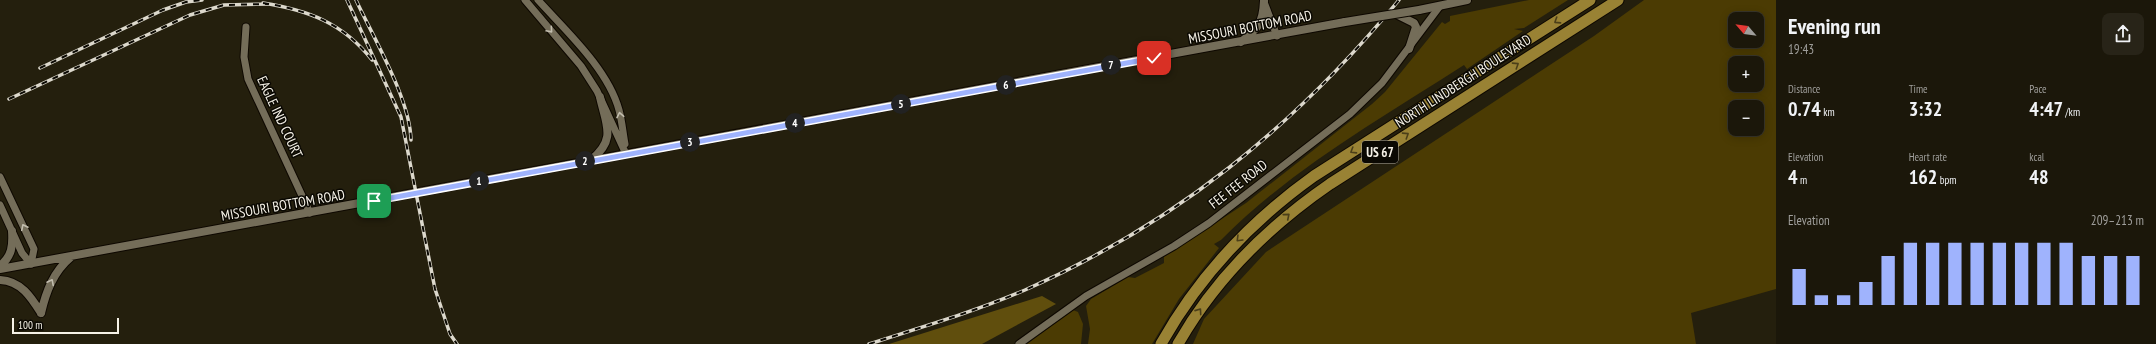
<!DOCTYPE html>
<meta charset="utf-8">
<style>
body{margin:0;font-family:"PT Sans Narrow",sans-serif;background:#282418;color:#f1f3f6;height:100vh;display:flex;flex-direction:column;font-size:15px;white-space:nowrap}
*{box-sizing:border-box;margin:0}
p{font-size:13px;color:#a09f9c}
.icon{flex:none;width:22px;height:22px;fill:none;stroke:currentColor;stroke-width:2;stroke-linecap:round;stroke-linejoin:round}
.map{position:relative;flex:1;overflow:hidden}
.side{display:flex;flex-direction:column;background:#1b170a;width:380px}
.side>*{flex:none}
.needle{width:26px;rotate:298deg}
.controls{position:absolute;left:1728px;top:12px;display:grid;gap:8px}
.controls a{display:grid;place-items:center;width:36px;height:36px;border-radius:8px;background:#1b170a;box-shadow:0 2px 10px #0003,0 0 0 1px #39362b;font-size:20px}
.scale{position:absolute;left:12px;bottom:10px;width:107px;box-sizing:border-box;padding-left:4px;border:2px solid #f6f2e7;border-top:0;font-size:11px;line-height:14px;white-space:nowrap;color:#f6f2e7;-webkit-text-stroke:3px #0b0903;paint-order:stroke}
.pin{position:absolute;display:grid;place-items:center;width:34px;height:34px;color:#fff;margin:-17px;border-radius:8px;box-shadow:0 2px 6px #0006}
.km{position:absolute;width:20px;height:20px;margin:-10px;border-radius:50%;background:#222;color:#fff;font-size:11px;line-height:20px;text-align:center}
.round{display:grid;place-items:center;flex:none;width:42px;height:42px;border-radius:8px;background:#282418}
.overview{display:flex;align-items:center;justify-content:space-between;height:68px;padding:0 12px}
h1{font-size:22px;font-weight:600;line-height:30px}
.metrics{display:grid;grid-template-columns:repeat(3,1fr);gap:6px;height:68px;padding:4px 12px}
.metrics div{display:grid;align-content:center}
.metrics b{font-size:20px;font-weight:600}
.metrics small{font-size:11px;font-weight:400}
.metrics p{font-size:11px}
.chart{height:112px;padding:8px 12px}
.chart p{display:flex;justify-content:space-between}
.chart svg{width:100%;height:72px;margin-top:4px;stroke:#9fb3fd;stroke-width:6}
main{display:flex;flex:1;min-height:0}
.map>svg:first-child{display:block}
.green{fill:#4b3b03;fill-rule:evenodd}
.forest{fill:#604e0d}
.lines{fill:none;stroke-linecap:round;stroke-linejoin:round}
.minor-casing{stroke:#0e0800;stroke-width:9}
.tertiary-casing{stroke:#0e0800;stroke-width:10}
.trunk-casing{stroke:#0e0800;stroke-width:13}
.minor{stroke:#746d59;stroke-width:7}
.tertiary{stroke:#746d59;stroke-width:8}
.trunk{stroke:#998234;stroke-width:11}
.rail-casing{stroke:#dcd8cc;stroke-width:3.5}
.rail{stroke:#0b0903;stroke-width:2;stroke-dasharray:6;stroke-linecap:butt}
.tertiary-bridge-casing{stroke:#0e0800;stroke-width:10;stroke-linecap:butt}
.tertiary-bridge{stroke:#746d59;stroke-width:8}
.oneway{stroke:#4b3f19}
.oneway2{stroke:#c2bdae}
.route-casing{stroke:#fff;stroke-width:8}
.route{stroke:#9fb3fd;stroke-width:5}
.labels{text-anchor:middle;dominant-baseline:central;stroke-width:3;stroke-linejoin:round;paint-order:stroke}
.shield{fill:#0b0903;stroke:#b0aca3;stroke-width:1}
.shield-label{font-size:13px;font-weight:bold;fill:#f6f2e7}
.street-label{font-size:14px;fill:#f6f2e7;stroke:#0b0903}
</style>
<main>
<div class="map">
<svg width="1776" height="344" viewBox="0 0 1776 344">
<rect width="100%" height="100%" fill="#241f0d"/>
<!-- green -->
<path class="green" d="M1529 0H1568L1524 28 1514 29 1523 31 1467 69 1464 65C1380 119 1291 169 1221 240L1214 244 1219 248 1179 299 1152 344H1088L1090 329 1086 306 1091 299 1128 277 1135 278 1164 263V257L1246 203 1372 104 1385 92 1442 22 1445 24 1450 21V16Z
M1644 0H1776V289L1691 313 1696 344H1193L1204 319 1266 252 1594 36ZM1735 19H1757V41H1735ZM1735 63H1757V85H1735ZM1735 107H1757V129H1735Z
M1073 310 1078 312 1083 324 1081 344H1027Z"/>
<!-- forest -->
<path class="forest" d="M1042 296 1056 304 982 344H889Z"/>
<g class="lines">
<defs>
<path id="minor" d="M525 0 581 66 597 91 626 154
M538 0C566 31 608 69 619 110 622 121 623 133 625 144
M1264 2 1277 36
M246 27 244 57 248 79 310 213
M0 177 34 249 31 264
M0 205 22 253 31 264
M1019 344 1086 296 1174 246 1209 223 1350 114 1382 83 1440 6"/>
<path id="tertiary" d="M1419 10 1467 0
M1396 14 1414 23 1416 27 1409 49
M1241 42C1258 28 1263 24 1264 1
M591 160C617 139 606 125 600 97
M0 266C12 256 13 246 12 231
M0 269 1345 22
M0 280C21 281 31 297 41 313
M41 313C46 292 53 272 71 257"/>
<path id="trunk" d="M1161 344C1199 276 1251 221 1314 176L1590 0
M1178 344C1215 279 1269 226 1330 184L1618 0"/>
</defs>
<!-- minor casing -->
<use href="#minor" class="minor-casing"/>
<!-- tertiary casing -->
<use href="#tertiary" class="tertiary-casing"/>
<!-- trunk casing -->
<use href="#trunk" class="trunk-casing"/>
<!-- minor -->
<use href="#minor" class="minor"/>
<!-- tertiary -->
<use href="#tertiary" class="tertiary"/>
<!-- trunk -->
<use href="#trunk" class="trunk"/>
<defs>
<path id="rail" d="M347 0 401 117 435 289 450 334 457 344
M356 0C374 39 410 99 411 140
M263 3C308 10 343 23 372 60
M40 68 163 10 186 2 202 0
M9 99 190 15 224 5 268 4
M869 344C922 327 974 312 1025 290 1176 223 1294 127 1399 0"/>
</defs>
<!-- rail casing -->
<use href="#rail" class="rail-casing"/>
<!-- rail -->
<use href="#rail" class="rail"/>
<defs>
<path id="tertiary-bridge" d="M1345 22 1419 10"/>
</defs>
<!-- tertiary-bridge casing -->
<use href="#tertiary-bridge" class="tertiary-bridge-casing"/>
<!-- tertiary-bridge -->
<use href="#tertiary-bridge" class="tertiary-bridge"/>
</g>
<!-- one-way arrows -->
<defs><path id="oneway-chevron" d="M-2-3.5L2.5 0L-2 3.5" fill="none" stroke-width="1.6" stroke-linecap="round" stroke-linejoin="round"/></defs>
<g class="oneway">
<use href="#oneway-chevron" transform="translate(1557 21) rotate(147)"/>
<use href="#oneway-chevron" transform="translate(1516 65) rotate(-33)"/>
<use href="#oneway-chevron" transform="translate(1406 135) rotate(-33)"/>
<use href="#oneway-chevron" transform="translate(1353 151) rotate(148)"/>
<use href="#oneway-chevron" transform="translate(1287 216) rotate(-40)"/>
<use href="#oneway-chevron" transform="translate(1239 239) rotate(135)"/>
<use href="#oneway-chevron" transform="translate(1199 311) rotate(-55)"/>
</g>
<g class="oneway2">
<use href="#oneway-chevron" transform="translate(550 30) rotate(49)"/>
<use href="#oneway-chevron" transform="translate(620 115) rotate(-101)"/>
<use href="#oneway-chevron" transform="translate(24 227) rotate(-116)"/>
<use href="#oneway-chevron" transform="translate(51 282) rotate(-63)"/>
</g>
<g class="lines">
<defs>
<path id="route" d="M374 201 1154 58"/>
</defs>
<!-- route casing -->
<use href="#route" class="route-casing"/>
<!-- route -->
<use href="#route" class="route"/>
</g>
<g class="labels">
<!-- shield labels -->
<rect class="shield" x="1362" y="141" width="36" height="22" rx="3"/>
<g class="shield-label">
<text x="1380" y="152">US 67</text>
</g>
<!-- street labels -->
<g class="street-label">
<text transform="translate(1250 27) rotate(-11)">MISSOURI BOTTOM ROAD</text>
<text transform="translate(1463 81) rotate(-33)">NORTH LINDBERGH BOULEVARD</text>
<text transform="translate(280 117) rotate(65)">EAGLE IND COURT</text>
<text transform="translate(1238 184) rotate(-38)">FEE FEE ROAD</text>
<text transform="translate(283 205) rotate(-10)">MISSOURI BOTTOM ROAD</text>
</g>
</g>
</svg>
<div class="controls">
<a><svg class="needle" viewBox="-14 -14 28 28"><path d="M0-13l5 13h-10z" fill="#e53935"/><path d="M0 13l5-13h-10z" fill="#a09f9c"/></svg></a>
<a>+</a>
<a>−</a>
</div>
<div class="scale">100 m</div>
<div class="pin" style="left:374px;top:201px;background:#1e9e55"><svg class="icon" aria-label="arrive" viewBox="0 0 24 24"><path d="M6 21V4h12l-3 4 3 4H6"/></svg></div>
<div class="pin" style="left:1154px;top:58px;background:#d93025"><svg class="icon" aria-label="check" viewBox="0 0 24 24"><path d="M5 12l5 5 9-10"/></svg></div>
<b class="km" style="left:479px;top:181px">1</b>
<b class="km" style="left:585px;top:161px">2</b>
<b class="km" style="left:690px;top:142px">3</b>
<b class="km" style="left:795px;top:123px">4</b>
<b class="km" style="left:901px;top:104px">5</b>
<b class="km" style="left:1006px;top:85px">6</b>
<b class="km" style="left:1111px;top:65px">7</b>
</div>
<section class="side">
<div class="overview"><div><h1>Evening run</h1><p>19:43</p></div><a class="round"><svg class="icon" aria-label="share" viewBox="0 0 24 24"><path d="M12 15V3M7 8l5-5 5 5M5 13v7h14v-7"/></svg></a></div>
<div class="metrics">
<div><p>Distance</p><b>0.74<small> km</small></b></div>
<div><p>Time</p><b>3:32</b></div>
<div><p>Pace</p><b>4:47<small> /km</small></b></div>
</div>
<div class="metrics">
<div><p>Elevation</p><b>4<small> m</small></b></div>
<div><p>Heart rate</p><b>162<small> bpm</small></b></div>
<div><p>kcal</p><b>48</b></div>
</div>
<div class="chart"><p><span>Elevation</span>209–213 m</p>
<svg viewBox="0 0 160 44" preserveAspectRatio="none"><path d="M5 44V22M15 44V38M25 44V38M35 44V30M45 44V14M55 44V6M65 44V6M75 44V6M85 44V6M95 44V6M105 44V6M115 44V6M125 44V6M135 44V14M145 44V14M155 44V14"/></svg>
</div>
</section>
</main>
